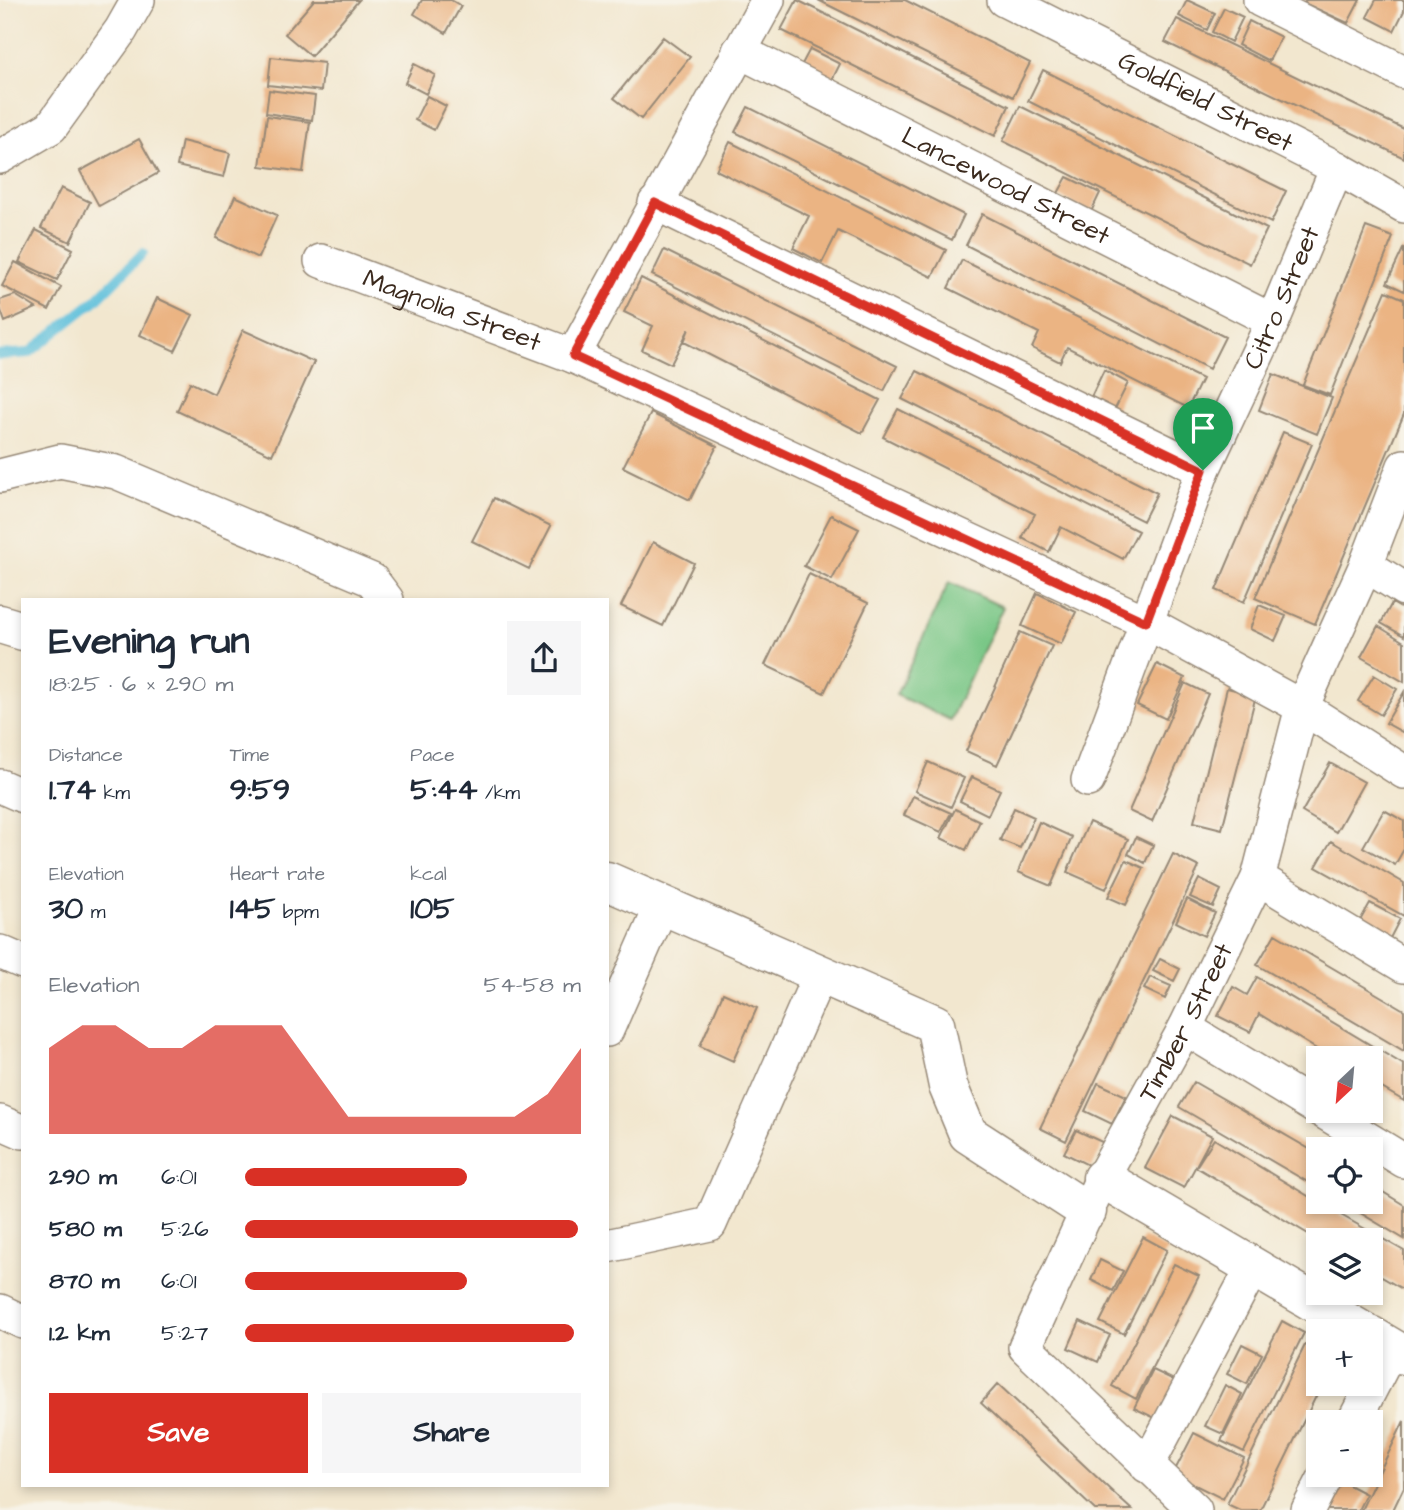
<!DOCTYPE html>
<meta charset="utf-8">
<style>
body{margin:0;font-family:"Architects Daughter",sans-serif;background:#f6f6f7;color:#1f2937;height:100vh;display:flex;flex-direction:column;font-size:26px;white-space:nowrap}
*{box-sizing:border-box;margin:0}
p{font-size:23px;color:#747a83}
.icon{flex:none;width:38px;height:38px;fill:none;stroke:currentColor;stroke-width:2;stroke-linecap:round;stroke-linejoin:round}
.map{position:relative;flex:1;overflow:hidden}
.details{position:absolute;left:21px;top:598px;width:588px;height:889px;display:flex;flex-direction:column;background:#fff;border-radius:0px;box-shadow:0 4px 10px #0003}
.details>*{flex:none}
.needle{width:46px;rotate:206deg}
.controls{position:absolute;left:1306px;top:1046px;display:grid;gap:14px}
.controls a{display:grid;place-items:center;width:77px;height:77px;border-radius:0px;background:#fff;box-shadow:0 4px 10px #0003;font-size:35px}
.pin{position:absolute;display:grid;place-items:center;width:60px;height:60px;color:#fff;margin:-72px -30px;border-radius:50% 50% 50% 0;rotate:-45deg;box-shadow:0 0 7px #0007}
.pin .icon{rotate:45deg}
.round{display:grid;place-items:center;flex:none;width:74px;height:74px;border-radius:0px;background:#f6f6f7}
.summary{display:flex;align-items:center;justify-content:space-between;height:119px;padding:0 28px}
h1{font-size:38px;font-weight:700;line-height:52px}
.metrics{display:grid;grid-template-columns:repeat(3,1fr);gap:10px;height:119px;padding:7px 28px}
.metrics div{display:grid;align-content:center}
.metrics b{font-size:30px;font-weight:700}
.metrics small{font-size:19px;font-weight:400}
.metrics p{font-size:19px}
.chart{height:196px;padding:14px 28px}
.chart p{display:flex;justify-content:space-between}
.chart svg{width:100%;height:126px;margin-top:7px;fill:#d93025;opacity:.7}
.primary-button{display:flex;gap:14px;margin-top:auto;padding:14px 28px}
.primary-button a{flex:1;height:80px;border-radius:0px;background:#d93025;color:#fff;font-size:28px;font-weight:700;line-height:80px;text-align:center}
.primary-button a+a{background:#f6f6f7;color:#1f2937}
ul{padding:0 28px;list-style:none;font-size:23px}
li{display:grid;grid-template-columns:112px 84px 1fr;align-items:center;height:52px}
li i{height:18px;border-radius:9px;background:#d93025}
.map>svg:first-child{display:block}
.park{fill:#7ac787;stroke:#5a7852;stroke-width:2}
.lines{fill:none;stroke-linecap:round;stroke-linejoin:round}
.stream{stroke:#5dc0dc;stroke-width:10}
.building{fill:#ebb483}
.street-casing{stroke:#968876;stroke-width:36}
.secondary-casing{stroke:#968876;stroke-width:41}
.street{stroke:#fff;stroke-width:33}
.secondary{stroke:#fff;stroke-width:38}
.route-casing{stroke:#fff;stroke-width:14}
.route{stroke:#d93025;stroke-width:9}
.labels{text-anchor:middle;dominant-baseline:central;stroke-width:5;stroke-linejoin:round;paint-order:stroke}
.street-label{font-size:26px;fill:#3b2a1e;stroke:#f7f3e8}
</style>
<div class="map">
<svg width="1404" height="1510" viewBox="0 0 1404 1510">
<rect width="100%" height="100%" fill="#f7f3e8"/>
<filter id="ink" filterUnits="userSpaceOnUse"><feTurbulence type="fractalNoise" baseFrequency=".0143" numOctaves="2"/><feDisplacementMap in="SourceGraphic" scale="14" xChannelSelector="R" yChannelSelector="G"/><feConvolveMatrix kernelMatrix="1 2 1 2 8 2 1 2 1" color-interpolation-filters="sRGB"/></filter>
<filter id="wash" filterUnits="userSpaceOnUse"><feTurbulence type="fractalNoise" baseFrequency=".00686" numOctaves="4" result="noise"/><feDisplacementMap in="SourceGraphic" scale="28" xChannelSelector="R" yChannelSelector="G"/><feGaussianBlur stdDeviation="1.57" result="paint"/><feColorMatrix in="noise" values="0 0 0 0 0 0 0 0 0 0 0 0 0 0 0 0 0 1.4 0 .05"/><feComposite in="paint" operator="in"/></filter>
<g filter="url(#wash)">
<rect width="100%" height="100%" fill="#f2e7cf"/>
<!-- park -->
<path class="park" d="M949 582 1003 607 950 720 896 695Z"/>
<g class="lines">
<!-- stream -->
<path class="stream" d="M0 355 29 353 96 300 143 253"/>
</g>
<g id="blocks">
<!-- building -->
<path class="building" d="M314 0H359L311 56 285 34Z
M422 0H451L461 6 446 33 414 14Z
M797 0 1009 106 995 136 781 30Z
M818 0H905L1030 63 1013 97Z
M1187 0 1215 13 1207 30 1179 16Z
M1306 0H1360L1348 23 1304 3Z
M1376 0H1404V11L1394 31 1367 17Z
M1224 8 1243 17 1231 42 1212 32Z
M1177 19 1404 129V158L1165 42Z
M1249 21 1281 37 1269 61 1238 45Z
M663 37 690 57 641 119 614 98Z
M810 49 840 64 831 82 801 66Z
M271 57 324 63 321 91 268 85Z
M414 64 435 75 426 94 405 83Z
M1043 70 1286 191 1271 223 1028 101Z
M269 90 315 96 312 120 266 113Z
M427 96 446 106 434 130 415 120Z
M1020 106 1267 229 1250 264 1003 141Z
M748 107 964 215 952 240 735 132Z
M267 116 310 122 303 172 260 166Z
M139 139 158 173 99 206 80 171Z
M182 141 230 153 224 177 177 166Z
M730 142 946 250 932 277 838 231 822 263 793 248 809 216 716 170Z
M1067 177 1100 193 1091 212 1057 195Z
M61 188 90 202 70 242 41 228Z
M235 196 277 215 258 258 216 238Z
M982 214 1225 337 1209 369 966 245Z
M1366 227 1393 237 1330 395 1303 385Z
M36 230 73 249 57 280 19 262Z
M1404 247V291L1387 283Z
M664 250 897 366 884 391 652 275Z
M962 260 1202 379 1188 408 1067 347 1060 362 1032 348 1039 333 948 288Z
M15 262 61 287 49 310 2 286Z
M641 278 880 400 862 433 684 342 689 329 671 364 642 350 653 326 624 312Z
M1386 291 1404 299V414L1315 624 1255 598Z
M15 295 36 308 5 322 0 308V300Z
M157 298 193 315 175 351 140 335Z
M243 330 314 362 272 455 177 411 190 382 214 394Z
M1104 370 1128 383 1115 409 1091 397Z
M917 371 1157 493 1143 521 902 399Z
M1273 374 1332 398 1317 434 1259 410Z
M898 409 1138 531 1123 559 1061 527 1049 552 1022 538 1035 514 883 437Z
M651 413 717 446 690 500 623 467Z
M1283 432 1312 444 1244 602 1216 590Z
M494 498 551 526 529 569 472 541Z
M831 515 859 529 832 580 804 566Z
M653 542 694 563 663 626 621 606Z
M809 574 868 603 824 693 765 665Z
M1037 593 1076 612 1061 644 1022 626Z
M1392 603 1404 610V636L1381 623Z
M1259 605 1286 616 1275 641 1250 629Z
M1378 626 1404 642V682L1361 657Z
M1020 632 1052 646 997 765 966 751Z
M1157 664 1185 678 1166 719 1137 705Z
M1374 675 1397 689 1381 715 1358 701Z
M1185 683 1208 694 1152 822 1129 811Z
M1227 688 1256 695 1222 829 1194 822Z
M1404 692V733L1386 723Z
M928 762 964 778 951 807 915 791Z
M1330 763 1364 782 1336 832 1302 812Z
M972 777 1000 790 988 815 960 801Z
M913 796 951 813 941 832 904 815Z
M1014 808 1034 817 1020 848 1000 840Z
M955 809 980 821 966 850 941 838Z
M1384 810 1404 821V849L1395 865 1363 847Z
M1039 822 1072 837 1051 886 1018 872Z
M1089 822 1128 839 1106 889 1067 872Z
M1136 837 1153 845 1145 863 1128 854Z
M1331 841 1404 883V916L1316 867Z
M1173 854 1199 867 1066 1141 1040 1128Z
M1126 860 1144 868 1126 905 1108 897Z
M1199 879 1221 890 1213 907 1190 897Z
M1187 899 1215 913 1204 936 1176 922Z
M1370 903 1400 919 1388 942 1357 926Z
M1275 934 1404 1010V1051L1257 965Z
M1160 959 1180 969 1174 981 1153 971Z
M1150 977 1171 986 1165 999 1144 989Z
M1257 977 1404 1065V1101L1370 1081V1059H1333L1259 1014 1250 1032 1218 1016 1233 987 1247 995Z
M723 993 757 1008 733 1061 700 1046Z
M1194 1082 1318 1154V1188L1179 1107Z
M1098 1083 1126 1096 1112 1124 1085 1111Z
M1173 1116 1212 1136 1184 1188 1145 1168Z
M1076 1130 1104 1143 1092 1167 1064 1153Z
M1214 1139 1318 1202 1404 1251V1290L1370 1270V1241H1320L1196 1167Z
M1370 1184 1404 1205V1239L1342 1202H1370Z
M1143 1237 1167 1250 1124 1334 1100 1322Z
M1100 1260 1123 1271 1113 1291 1091 1280Z
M1174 1264 1199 1276 1136 1399 1112 1386Z
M1080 1321 1110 1335 1098 1362 1068 1348Z
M1282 1321 1304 1333 1244 1452 1221 1441Z
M1242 1344 1262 1354 1247 1384 1227 1374Z
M1305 1345 1318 1351V1384H1322L1260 1510H1240L1227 1504Z
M1153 1370 1176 1381 1157 1419 1134 1408Z
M998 1384 1121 1500 1132 1510H1095L1079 1495 981 1403Z
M1225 1385 1242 1394 1223 1434 1205 1426Z
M1404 1421V1487L1393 1510H1361Z
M1194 1433 1244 1458 1223 1499 1173 1474Z
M1339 1480 1366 1494 1358 1510H1324Z"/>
</g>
</g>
<g filter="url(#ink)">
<use href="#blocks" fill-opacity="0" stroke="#968876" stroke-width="2"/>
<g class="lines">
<defs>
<g id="street">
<path id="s1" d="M1004 0 1337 168 1404 206"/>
<path d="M1260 0 1404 72"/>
<path id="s2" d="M739 51 1273 321"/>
<path d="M0 157 51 127 121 30 138 0"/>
<path d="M655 203 1203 470"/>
<path id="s3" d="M321 261 573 356 1146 622 1302 707 1404 772"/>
<path d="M573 356 768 0"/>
<path d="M0 476 60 461 116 472 372 580 387 600"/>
<path d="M1366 565 1404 589"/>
<path id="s4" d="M1088 780 1203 470 1273 321 1337 168"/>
<path d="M0 786 23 796"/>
<path d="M1258 878 1404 966"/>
<path d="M0 952 23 962"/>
<path d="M1185 1028 1318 1109"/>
<path d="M607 1030 662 905"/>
<path d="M1322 1111 1404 1161"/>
<path d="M0 1122 23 1132"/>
<path d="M607 1246 710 1224 820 974"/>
<path d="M0 1311 23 1322"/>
<path d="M1353 1423 1392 1348"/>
<path d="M1147 1466 1254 1265"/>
<path id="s5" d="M1195 1510 1025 1347 1102 1178 1185 1028 1258 878 1302 707 1366 565 1404 466"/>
<path d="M1308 1510 1326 1475"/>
</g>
<path id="secondary" d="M0 624 23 631
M607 881 935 1024 948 1086 968 1134 1087 1211
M1102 1178 1364 1332
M1370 1335 1404 1355"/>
</defs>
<!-- street casing -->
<use href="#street" class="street-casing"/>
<!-- secondary casing -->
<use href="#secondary" class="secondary-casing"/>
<!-- street -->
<use href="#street" class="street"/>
<!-- secondary -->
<use href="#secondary" class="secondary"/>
</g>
</g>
<g class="lines" filter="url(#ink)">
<defs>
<path id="route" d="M655 203 1203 470 1146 622 573 356Z"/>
</defs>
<!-- route casing -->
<use href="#route" class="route-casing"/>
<!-- route -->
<use href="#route" class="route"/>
</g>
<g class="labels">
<!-- street labels -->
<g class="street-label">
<text stroke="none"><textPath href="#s1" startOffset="226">Goldfield Street</textPath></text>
<text stroke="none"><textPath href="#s2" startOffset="299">Lancewood Street</textPath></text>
<text stroke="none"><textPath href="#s4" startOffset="520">Citro Street</textPath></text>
<text stroke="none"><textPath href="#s3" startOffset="140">Magnolia Street</textPath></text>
<text stroke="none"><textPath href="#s5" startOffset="598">Timber Street</textPath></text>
</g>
</g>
</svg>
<div class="controls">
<a><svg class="needle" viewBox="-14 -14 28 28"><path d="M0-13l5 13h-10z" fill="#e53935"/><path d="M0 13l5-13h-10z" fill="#747a83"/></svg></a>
<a><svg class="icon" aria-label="locate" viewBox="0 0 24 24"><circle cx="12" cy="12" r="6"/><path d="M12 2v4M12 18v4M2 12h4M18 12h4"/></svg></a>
<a><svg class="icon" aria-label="layers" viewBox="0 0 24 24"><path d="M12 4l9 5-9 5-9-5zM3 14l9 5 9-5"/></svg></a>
<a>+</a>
<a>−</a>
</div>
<div class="pin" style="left:1203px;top:470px;background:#1e9e55"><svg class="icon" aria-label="arrive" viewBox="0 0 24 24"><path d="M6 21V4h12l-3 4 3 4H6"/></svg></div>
<section class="details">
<div class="summary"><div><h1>Evening run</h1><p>18:25 · 6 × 290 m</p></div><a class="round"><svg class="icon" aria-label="share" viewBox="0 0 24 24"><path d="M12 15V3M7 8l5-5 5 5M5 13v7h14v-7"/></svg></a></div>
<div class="metrics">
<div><p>Distance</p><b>1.74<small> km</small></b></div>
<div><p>Time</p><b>9:59</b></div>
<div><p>Pace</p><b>5:44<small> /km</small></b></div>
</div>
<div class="metrics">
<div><p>Elevation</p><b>30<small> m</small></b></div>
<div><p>Heart rate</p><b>145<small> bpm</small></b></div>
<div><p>kcal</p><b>105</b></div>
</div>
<div class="chart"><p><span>Elevation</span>54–58 m</p>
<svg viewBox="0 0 160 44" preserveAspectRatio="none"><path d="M0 44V14L10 6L20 6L30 14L40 14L50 6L60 6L70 6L80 22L90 38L100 38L110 38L120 38L130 38L140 38L150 30L160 14V44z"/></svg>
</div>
<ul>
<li><b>290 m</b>6:01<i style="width:66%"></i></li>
<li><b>580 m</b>5:26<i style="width:99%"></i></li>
<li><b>870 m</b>6:01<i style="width:66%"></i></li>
<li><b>1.2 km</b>5:27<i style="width:98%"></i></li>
</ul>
<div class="primary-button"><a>Save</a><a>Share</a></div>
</section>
</div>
